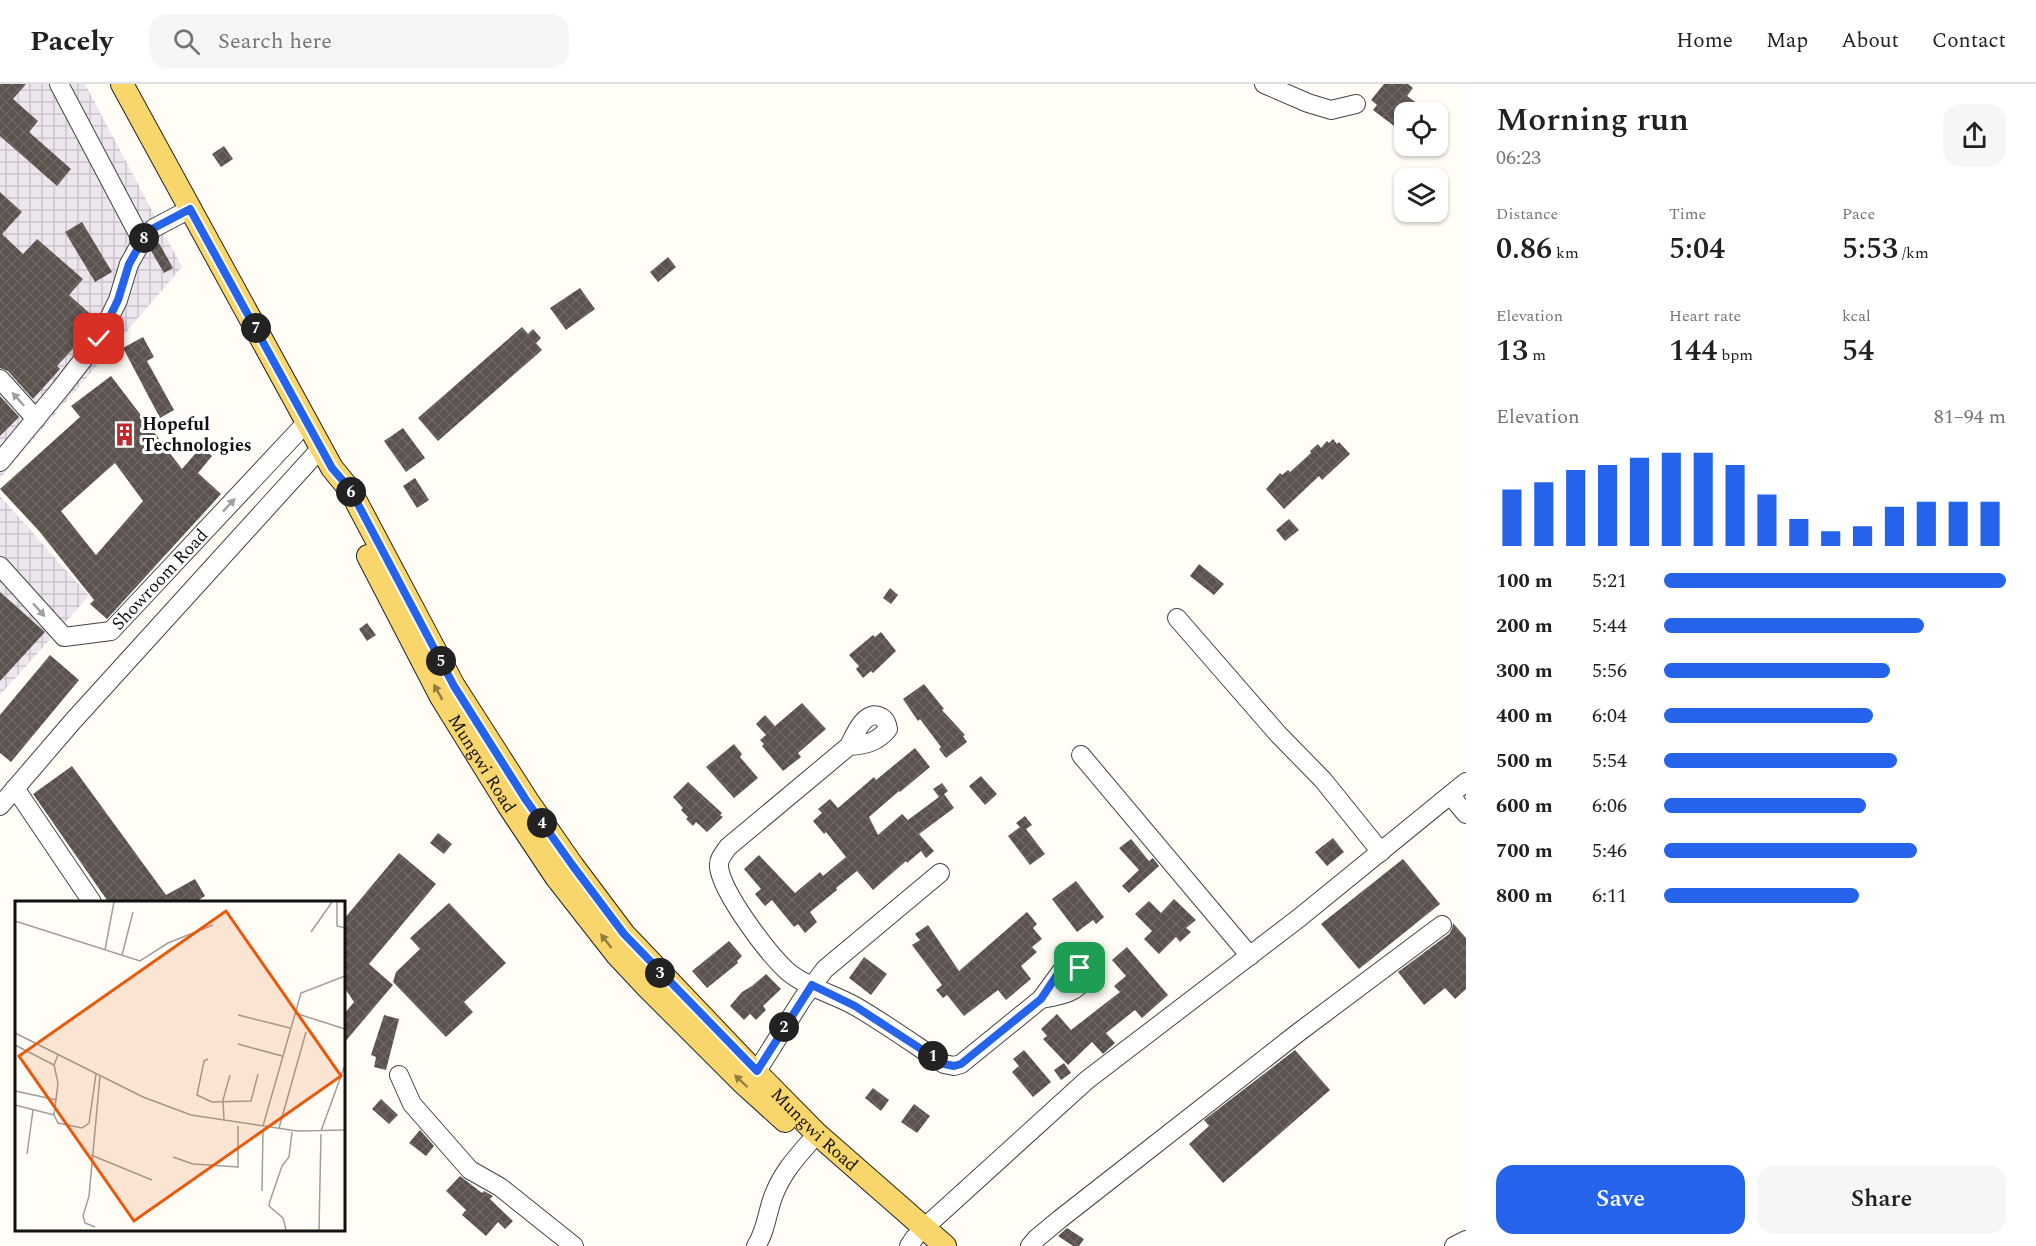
<!DOCTYPE html>
<meta charset="utf-8">
<style>
body{margin:0;font-family:Spectral,serif;background:#f6f6f6;color:#202124;height:100vh;display:flex;flex-direction:column;font-size:22px;white-space:nowrap}
*{box-sizing:border-box;margin:0}
p{font-size:20px;color:#757577}
.icon{flex:none;width:33px;height:33px;fill:none;stroke:currentColor;stroke-width:2;stroke-linecap:round;stroke-linejoin:round}
.map{position:relative;flex:1;overflow:hidden}
.panel{display:flex;flex-direction:column;background:#fff;width:570px}
.panel>*{flex:none}
.fabs{position:absolute;left:1394px;top:18px;display:grid;gap:12px}
.fabs a{display:grid;place-items:center;width:54px;height:54px;border-radius:12px;background:#fff;box-shadow:0 2px 4px #0004;font-size:30px}
.pin{position:absolute;display:grid;place-items:center;width:51px;height:51px;color:#fff;margin:-26px;border-radius:12px;box-shadow:0 3px 9px #0006}
.km{position:absolute;width:30px;height:30px;margin:-15px;border-radius:50%;background:#222;color:#fff;font-size:16px;line-height:30px;text-align:center}
.round{display:grid;place-items:center;flex:none;width:63px;height:63px;border-radius:18px;background:#f6f6f6}
.overview{display:flex;align-items:center;justify-content:space-between;height:102px;padding:0 30px}
h1{font-size:33px;font-weight:600;line-height:45px}
.metrics{display:grid;grid-template-columns:repeat(3,1fr);gap:9px;height:102px;padding:6px 30px}
.metrics div{display:grid;align-content:center}
.metrics b{font-size:30px;font-weight:600}
.metrics small{font-size:16px;font-weight:400}
.metrics p{font-size:16px}
.chart{height:168px;padding:12px 30px}
.chart p{display:flex;justify-content:space-between}
.chart svg{width:100%;height:108px;margin-top:6px;stroke:#2563eb;stroke-width:6}
.cta{display:flex;gap:12px;margin-top:auto;padding:12px 30px}
.cta a{flex:1;height:69px;border-radius:18px;background:#2563eb;color:#fff;font-size:24px;font-weight:600;line-height:69px;text-align:center}
.cta a+a{background:#f6f6f6;color:#202124}
ul{padding:0 30px;list-style:none;font-size:20px}
li{display:grid;grid-template-columns:96px 72px 1fr;align-items:center;height:45px}
li i{height:15px;border-radius:8px;background:#2563eb}
header{display:flex;align-items:center;gap:36px;box-sizing:border-box;height:84px;padding:0 30px;background:#fff;border-bottom:2px solid #e0e0e0}
header strong{font-size:28px}
nav{display:flex;gap:33px;margin-inline-start:auto;font-size:21px}
.search{width:420px;height:54px;background:#f6f6f6;display:flex;align-items:center;gap:15px;box-sizing:border-box;padding:0 21px;border-radius:18px;color:#757577;font-size:22px}
main{display:flex;flex:1;min-height:0}
.map>svg:first-child{display:block}
.industrial{fill:url(#industrial-grid)}
.building{fill:url(#building-cross-hatch);fill-rule:evenodd}
.lines{fill:none;stroke-linecap:round;stroke-linejoin:round}
.minor-casing{stroke:#444;stroke-width:20}
.major-casing{stroke:#222;stroke-width:24}
.minor{stroke:#fff;stroke-width:18}
.major{stroke:#f9d66b;stroke-width:22}
.oneway{fill:#a0a0a0}
.oneway2{fill:#917d42}
.route-casing{stroke:#fff;stroke-width:12}
.route{stroke:#2563eb;stroke-width:8}
.labels{text-anchor:middle;dominant-baseline:central;stroke-width:6;stroke-linejoin:round;paint-order:stroke}
.poi-label{font-size:18px;font-weight:bold;fill:#111;stroke:#fff;text-anchor:start}
.street-label{font-size:18px;fill:#111;stroke:#fff}
.inset-road{fill:none;stroke:#a09f9a;stroke-width:1.5}
.view{fill:#e8590c;fill-opacity:0.15;stroke:#e8590c;stroke-width:3}
.inset-edge{fill:none;stroke:#111;stroke-width:3}
</style>
<header>
<strong>Pacely</strong>
<div class="search"><svg class="icon" aria-label="search" viewBox="0 0 24 24"><circle cx="10" cy="10" r="6"/><path d="M15 15l6 6"/></svg>Search here</div>
<nav><a>Home</a><a>Map</a><a>About</a><a>Contact</a></nav>
</header>
<main>
<div class="map">
<svg width="1466" height="1162" viewBox="0 0 1466 1162">
<defs>
<pattern id="industrial-grid" width="8" height="8" patternUnits="userSpaceOnUse" patternTransform="scale(1.5)"><rect width="8" height="8" fill="#eee6ef"/><path d="M0 4h8M4 0v8" fill="none" stroke="#cbc4cc"/></pattern>
<pattern id="building-cross-hatch" width="8" height="8" patternUnits="userSpaceOnUse" patternTransform="scale(1.5)"><rect width="8" height="8" fill="#5a524d"/><path d="M0 0l8 8M0 8l8-8" fill="none" stroke="#6d6662"/></pattern>
</defs>
<rect width="100%" height="100%" fill="#fffdf5"/>
<!-- industrial -->
<path class="industrial" d="M0 0H85L182 183 0 394Z
M0 412 89 512 0 611Z"/>
<!-- building -->
<path class="building" d="M0 0H26L13 15 38 37 29 48 71 85 57 102 0 52Z
M1384 0H1408L1413 4 1407 12 1429 28H1404V36L1398 45 1373 26 1377 21 1371 16Z
M224 62 233 75 221 83 212 70Z
M0 108 22 128 2 150 23 170 37 155 83 195 69 211 96 235 92 244 57 282 60 285 33 315 8 287 0 284Z
M82 138 112 188 95 198 65 148Z
M159 159 173 184 164 189 150 165Z
M668 173 676 183 658 198 650 188Z
M580 204 595 225 566 246 550 224Z
M522 243 528 250 533 245 541 254 536 259 542 266 438 357 418 334Z
M143 253 154 273 147 277 174 326 160 334 123 264Z
M111 292 182 385 201 363 212 372 198 389 221 410 107 535 90 520 94 516 39 447 0 405 80 333 71 322ZM115 379 143 417 96 471 61 427Z
M0 312 19 333 0 352Z
M403 344 425 374 406 388 384 357Z
M1333 355 1337 360 1339 358 1350 370 1322 396 1319 392 1284 425 1266 405 1280 389 1282 391 1288 386 1290 388 1311 369 1310 367 1318 360 1321 364 1327 357 1329 359Z
M415 394 429 416 417 424 403 402Z
M1289 435 1299 446 1285 457 1276 446Z
M1199 480 1224 500 1214 511 1190 492Z
M890 504 898 511 891 520 883 514Z
M0 508 45 548 0 597Z
M367 539 376 551 367 557 359 545Z
M881 548 896 567 873 589 871 587 863 594 856 585 859 582 849 571 873 551 875 553Z
M50 571 79 596 11 678 0 669V631Z
M924 600 944 625 942 626 965 651 963 652 967 658 946 674 939 665 941 663 920 635 918 637 903 615Z
M802 619 826 645 798 669 801 673 783 687 762 662 764 660 760 656 766 651 756 640 765 631 775 642Z
M734 660 742 670 740 673 758 694 734 714 706 683Z
M915 664 930 683 900 708 899 707 869 733 878 751 902 730 908 736 939 713 933 705 942 699 948 707 944 710 954 724 919 750 934 767 926 774 921 767 907 779 906 777 873 806 857 787 836 804 837 806 810 828 817 838 805 849 798 840 794 843 772 816 765 822 755 810 761 805 744 785 759 771 795 809 820 788 823 792 846 773 826 748 824 750 813 737 822 729 818 725 830 715 838 724 874 693 876 696Z
M72 682 166 811 195 795 205 812 194 819H109L33 710Z
M981 692 997 710 985 721 969 702Z
M688 698 722 729 720 731 723 733 707 748 696 738 693 742 686 735 688 733 681 726 683 724 673 713Z
M1025 732 1032 741 1026 745 1045 770 1030 781 1008 752 1020 743 1016 739Z
M438 749 452 760 444 770 430 759Z
M1333 754 1344 768 1327 782 1315 768Z
M1131 755 1149 777 1153 774 1159 782 1129 809 1122 802 1139 786 1119 764Z
M399 769 436 800 369 880 393 901 344 959V930L354 918 344 903V835Z
M1403 775 1440 820 1359 885 1321 840Z
M1076 797 1104 833 1096 840 1093 836 1077 848 1052 815Z
M1174 815 1196 836 1186 844 1191 848 1180 858 1176 853 1159 870 1144 855 1152 847 1135 830 1149 817 1161 829Z
M449 819 506 879 464 918 473 928 446 953 393 898 396 888 420 865 410 854Z
M1027 828 1037 840 1033 844 1042 855 1032 863 1037 868 1021 882 1031 895 1006 916 998 906 964 932 947 911 943 914 936 906 942 901 912 861 920 856 915 850 928 841 959 887Z
M1453 839 1466 854V905L1455 915 1445 904 1424 921 1398 888 1449 850 1452 845Z
M729 857 742 872 737 877 738 879 707 904 692 887Z
M1127 863 1168 911 1142 934 1135 926 1106 949 1115 959 1103 970 1092 958 1068 981 1043 955 1047 952 1041 945 1057 930 1071 946 1120 908 1114 902 1126 892 1112 876Z
M864 873 887 890 871 911 849 894Z
M766 890 781 905 763 922 766 926 756 936 750 930 744 936 730 922 742 908 752 902Z
M384 931 399 935 386 986 374 983 376 973 371 971Z
M1024 966 1051 998 1033 1013 1012 988 1019 982 1013 975Z
M1295 966 1330 1006 1223 1099 1189 1060 1209 1042 1204 1036Z
M1064 979 1071 989 1061 996 1054 986Z
M873 1004 889 1016 881 1027 865 1014Z
M381 1015 398 1031 389 1040 372 1025Z
M914 1020 930 1032 917 1049 901 1038Z
M420 1046 434 1062 426 1072 409 1059Z
M460 1092 482 1109 484 1107 493 1112 490 1115 513 1137 505 1145 498 1138 486 1152 462 1131 466 1126 446 1107Z
M1067 1144 1084 1155 1079 1162H1073L1058 1152Z"/>
<g class="lines">
<defs>
<g id="minor">
<path d="M59 0 142 157"/>
<path d="M1264 0 1308 19 1331 26 1356 20"/>
<path d="M0 295 36 335"/>
<path d="M0 378 61 304 99 255 118 216 129 180 142 157 154 144 190 125"/>
<path id="s1" d="M0 482 64 553 111 547 306 339"/>
<path d="M1177 534 1278 650 1323 696 1381 768"/>
<path d="M849 662C865 661 878 658 888 645 887 640 886 636 881 633 865 624 854 652 849 662L728 763C724 769 718 775 719 783 722 809 767 868 786 886 805 903 834 910 855 922 886 940 915 961 944 980L954 982 961 980 1041 915 1063 885 1071 881 1080 884 1085 893C1078 910 1057 912 1041 915"/>
<path d="M1081 671 1250 872"/>
<path d="M15 704 92 818"/>
<path d="M1451 712 1466 730"/>
<path d="M0 722 73 637 321 364"/>
<path d="M757 987 803 914 825 885 940 789"/>
<path d="M399 991 412 1020 470 1086 500 1103 574 1162"/>
<path d="M924 1144 1087 996 1299 834 1466 698"/>
<path d="M756 1162C766 1147 767 1129 773 1113 781 1091 794 1076 809 1059"/>
<path d="M909 1162 915 1153"/>
<path d="M1030 1162 1036 1155 1060 1135 1299 948 1442 841"/>
<path d="M1454 1162 1466 1156"/>
</g>
<g id="major">
<path id="s2" d="M122 0 332 384 350 406 454 602 527 716 573 782 624 850 742 974 816 1049 945 1162"/>
<path id="s3" d="M368 472 441 613 508 721 556 793 617 871 647 903 742 998 785 1037"/>
</g>
</defs>
<!-- minor casing -->
<use href="#minor" class="minor-casing"/>
<!-- major casing -->
<use href="#major" class="major-casing"/>
<!-- minor -->
<use href="#minor" class="minor"/>
<!-- major -->
<use href="#major" class="major"/>
</g>
<!-- one-way arrows -->
<defs><path id="oneway-solid" d="M-6-.8H1V-3.2L6.5 0L1 3.2V.8H-6Z" transform="scale(1.5)"/></defs>
<g class="oneway">
<use href="#oneway-solid" transform="translate(18 315) rotate(-132)"/>
<use href="#oneway-solid" transform="translate(229 421) rotate(-47)"/>
<use href="#oneway-solid" transform="translate(39 526) rotate(48)"/>
</g>
<g class="oneway2">
<use href="#oneway-solid" transform="translate(438 608) rotate(-119)"/>
<use href="#oneway-solid" transform="translate(606 857) rotate(-128)"/>
<use href="#oneway-solid" transform="translate(741 997) rotate(-136)"/>
</g>
<g class="lines">
<defs>
<path id="route" d="M99 255 118 216 129 180 142 157 154 144 190 125 332 384 350 405 454 602 526 716 573 782 624 850 757 987 812 901 855 922 944 980 954 982 961 980 1041 915 1057 891 1063 885 1071 881 1080 884"/>
</defs>
<!-- route casing -->
<use href="#route" class="route-casing"/>
<!-- route -->
<use href="#route" class="route"/>
</g>
<!-- icons -->
<defs>
<symbol id="building-bare" viewBox="-9 -9 18 18"><path d="M-4-6H4V6H1V3H-1V6H-4ZM-2.5-4.3h1.7v1.8h-1.7ZM.8-4.3h1.7v1.8H.8ZM-2.5-1h1.7V.8h-1.7ZM.8-1h1.7V.8H.8Z" fill="#c4262e" stroke="#fff" stroke-width="2.5" paint-order="stroke"/></symbol>
</defs>
<g fill-rule="evenodd">
<use href="#building-bare" x="108" y="334" width="33" height="33"/>
</g>
<g class="labels">
<!-- poi labels -->
<g class="poi-label">
<text x="142" y="340">Hopeful<tspan x="142" dy="21">Technologies</tspan></text>
</g>
<!-- street labels -->
<g class="street-label">
<text stroke="none"><textPath href="#s1" startOffset="214">Showroom Road</textPath></text>
<text stroke="none"><textPath href="#s3" startOffset="237">Mungwi Road</textPath></text>
<text stroke="none"><textPath href="#s2" startOffset="1262">Mungwi Road</textPath></text>
</g>
</g>
<!-- overview -->
<g transform="translate(15 817)">
<rect width="330" height="330" fill="#fffdf5"/>
<path class="inset-road" d="M322 1V25L330 27M0 20 125 60 153 42 198 24M296 31 317 1M90 49 99 1M107 54 118 11M280 112 330 128M223 114 275 127M0 132 128 196 176 214 282 230 330 229M223 143 267 155M0 144 39 164M193 158 189 160 182 194 197 201 236 200 243 173M0 190 42 199M0 204 39 214M39 214 43 222 67 227 74 222 81 173M39 214 43 182 39 164 43 154M209 219 208 199 215 174M248 225 286 92 330 75M264 227 291 131M306 230 330 164M12 253 18 209M76 254 137 279M158 256 178 263 223 266V225M247 290 248 228M80 326 70 322 68 315 74 295 85 175M271 329 268 317 254 305 255 300 267 265 274 256 277 231M304 329 306 233"/>
<path class="view" d="M211 10 326 175 119 320 4 155Z"/>
<rect width="330" height="330" class="inset-edge"/>
</g>
</svg>
<div class="fabs">
<a><svg class="icon" aria-label="locate" viewBox="0 0 24 24"><circle cx="12" cy="12" r="6"/><path d="M12 2v4M12 18v4M2 12h4M18 12h4"/></svg></a>
<a><svg class="icon" aria-label="layers" viewBox="0 0 24 24"><path d="M12 4l9 5-9 5-9-5zM3 14l9 5 9-5"/></svg></a>
</div>
<div class="pin" style="left:1080px;top:884px;background:#1e9e55"><svg class="icon" aria-label="arrive" viewBox="0 0 24 24"><path d="M6 21V4h12l-3 4 3 4H6"/></svg></div>
<div class="pin" style="left:99px;top:255px;background:#d93025"><svg class="icon" aria-label="check" viewBox="0 0 24 24"><path d="M5 12l5 5 9-10"/></svg></div>
<b class="km" style="left:933px;top:972px">1</b>
<b class="km" style="left:784px;top:943px">2</b>
<b class="km" style="left:660px;top:889px">3</b>
<b class="km" style="left:542px;top:739px">4</b>
<b class="km" style="left:441px;top:577px">5</b>
<b class="km" style="left:351px;top:408px">6</b>
<b class="km" style="left:256px;top:244px">7</b>
<b class="km" style="left:144px;top:154px">8</b>
</div>
<section class="panel">
<div class="overview"><div><h1>Morning run</h1><p>06:23</p></div><a class="round"><svg class="icon" aria-label="share" viewBox="0 0 24 24"><path d="M12 15V3M7 8l5-5 5 5M5 13v7h14v-7"/></svg></a></div>
<div class="metrics">
<div><p>Distance</p><b>0.86<small> km</small></b></div>
<div><p>Time</p><b>5:04</b></div>
<div><p>Pace</p><b>5:53<small> /km</small></b></div>
</div>
<div class="metrics">
<div><p>Elevation</p><b>13<small> m</small></b></div>
<div><p>Heart rate</p><b>144<small> bpm</small></b></div>
<div><p>kcal</p><b>54</b></div>
</div>
<div class="chart"><p><span>Elevation</span>81–94 m</p>
<svg viewBox="0 0 160 44" preserveAspectRatio="none"><path d="M5 44V21M15 44V18M25 44V13M35 44V11M45 44V8M55 44V6M65 44V6M75 44V11M85 44V23M95 44V33M105 44V38M115 44V36M125 44V28M135 44V26M145 44V26M155 44V26"/></svg>
</div>
<ul>
<li><b>100 m</b>5:21<i style="width:100%"></i></li>
<li><b>200 m</b>5:44<i style="width:76%"></i></li>
<li><b>300 m</b>5:56<i style="width:66%"></i></li>
<li><b>400 m</b>6:04<i style="width:61%"></i></li>
<li><b>500 m</b>5:54<i style="width:68%"></i></li>
<li><b>600 m</b>6:06<i style="width:59%"></i></li>
<li><b>700 m</b>5:46<i style="width:74%"></i></li>
<li><b>800 m</b>6:11<i style="width:57%"></i></li>
</ul>
<div class="cta"><a>Save</a><a>Share</a></div>
</section>
</main>
